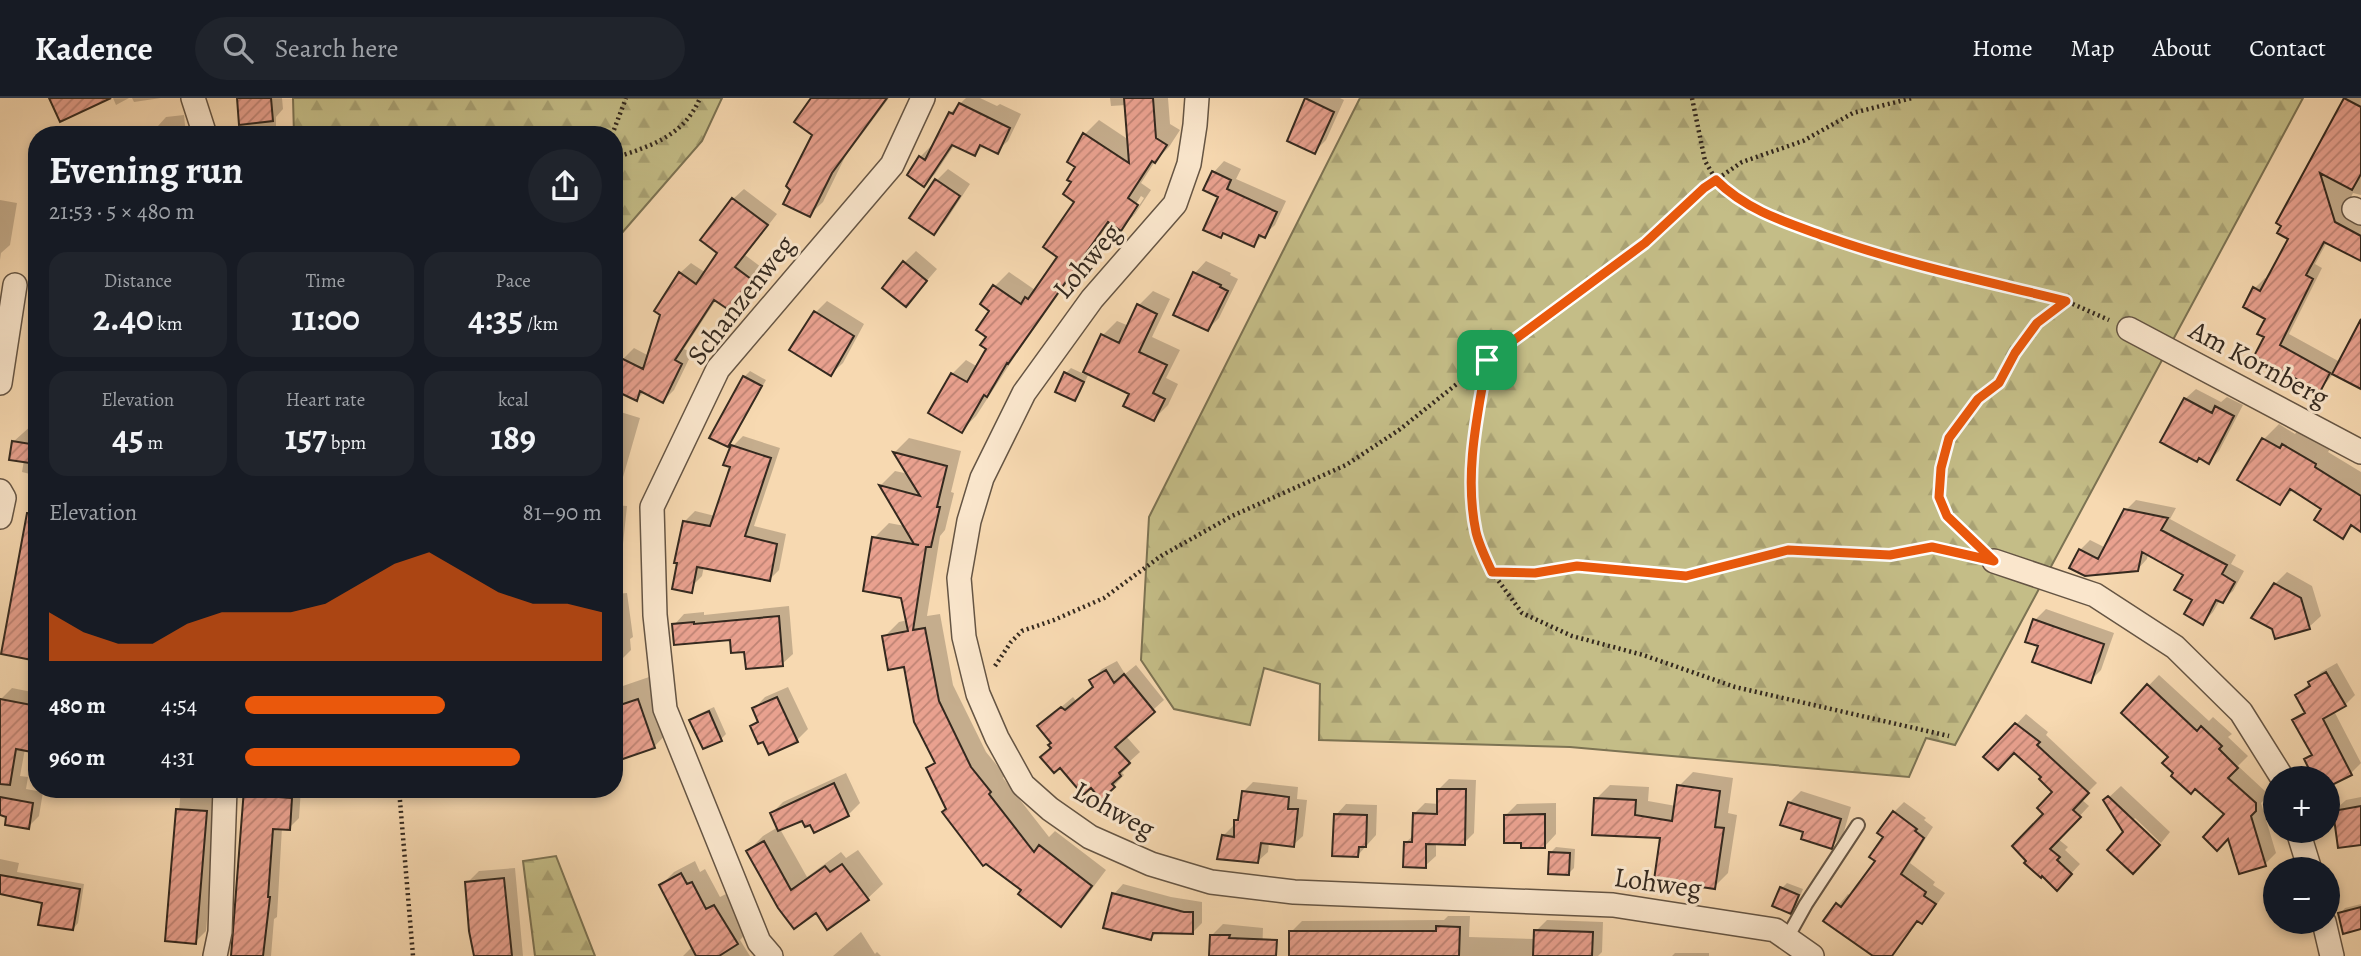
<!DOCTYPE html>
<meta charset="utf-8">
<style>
body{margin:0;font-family:Alegreya,serif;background:#20242c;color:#f1f3f6;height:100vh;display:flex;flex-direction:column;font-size:26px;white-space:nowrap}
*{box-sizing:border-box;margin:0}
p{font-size:23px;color:#9ea1a6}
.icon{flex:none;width:38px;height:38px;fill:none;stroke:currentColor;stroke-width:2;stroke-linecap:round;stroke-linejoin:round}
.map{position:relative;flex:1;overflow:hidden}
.side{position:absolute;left:28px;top:28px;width:595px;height:672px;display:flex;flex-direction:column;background:#171b24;border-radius:28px;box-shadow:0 4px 10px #0003}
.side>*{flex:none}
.controls{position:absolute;left:2263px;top:668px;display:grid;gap:14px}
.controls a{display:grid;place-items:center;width:77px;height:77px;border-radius:50%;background:#171b24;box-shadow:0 4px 10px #0003;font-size:35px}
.pin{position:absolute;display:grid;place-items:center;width:60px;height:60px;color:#fff;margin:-30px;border-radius:14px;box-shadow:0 4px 10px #0006}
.round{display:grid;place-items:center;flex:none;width:74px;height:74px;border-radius:37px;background:#20242c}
.headline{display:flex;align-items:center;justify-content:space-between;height:119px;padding:0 21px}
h1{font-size:38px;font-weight:700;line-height:52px}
.metrics{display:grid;grid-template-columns:repeat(3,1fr);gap:10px;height:119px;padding:7px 21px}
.metrics div{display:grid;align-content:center;border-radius:18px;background:#20242c;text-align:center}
.metrics b{font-size:35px;font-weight:700}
.metrics small{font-size:19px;font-weight:400}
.metrics p{font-size:19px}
.chart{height:196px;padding:14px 21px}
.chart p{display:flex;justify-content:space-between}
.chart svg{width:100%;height:126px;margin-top:7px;fill:#ea580c;opacity:.7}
ul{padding:0 21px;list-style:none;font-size:23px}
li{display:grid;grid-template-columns:112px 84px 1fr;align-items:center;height:52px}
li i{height:18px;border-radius:9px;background:#ea580c}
header{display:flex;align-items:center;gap:42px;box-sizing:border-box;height:98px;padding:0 35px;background:#171b24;border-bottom:2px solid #363941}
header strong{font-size:33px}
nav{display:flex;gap:38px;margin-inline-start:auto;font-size:24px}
.search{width:490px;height:63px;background:#20242c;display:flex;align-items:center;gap:18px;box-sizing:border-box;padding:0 24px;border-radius:38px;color:#9ea1a6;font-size:26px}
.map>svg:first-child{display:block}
.forest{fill:url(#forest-firs);stroke:#7c7353;stroke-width:2}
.shadow{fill:#0003;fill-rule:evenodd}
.building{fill:url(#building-hatch);stroke:#34291f;stroke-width:2}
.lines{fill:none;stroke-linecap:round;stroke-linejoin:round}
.lane-casing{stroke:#655544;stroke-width:16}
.street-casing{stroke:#655544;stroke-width:26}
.path{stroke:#34291f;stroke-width:4.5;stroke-dasharray:2 3.5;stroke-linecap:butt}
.lane{stroke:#fae6cc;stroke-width:12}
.street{stroke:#fae6cc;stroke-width:23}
.route-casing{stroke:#fff;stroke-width:14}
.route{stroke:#ea580c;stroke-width:9}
.labels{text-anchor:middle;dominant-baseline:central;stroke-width:6;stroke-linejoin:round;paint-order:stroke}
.street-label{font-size:28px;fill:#34291f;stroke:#fae6cc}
</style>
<header>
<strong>Kadence</strong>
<div class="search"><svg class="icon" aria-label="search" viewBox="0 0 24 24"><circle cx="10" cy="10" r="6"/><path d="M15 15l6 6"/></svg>Search here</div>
<nav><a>Home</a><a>Map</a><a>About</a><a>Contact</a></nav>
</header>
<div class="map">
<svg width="2361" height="858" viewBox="0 0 2361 858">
<defs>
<pattern id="forest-firs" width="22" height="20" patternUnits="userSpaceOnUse" patternTransform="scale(1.75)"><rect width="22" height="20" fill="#c4bd87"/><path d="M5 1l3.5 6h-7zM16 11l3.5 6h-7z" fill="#a9a274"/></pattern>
<pattern id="building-hatch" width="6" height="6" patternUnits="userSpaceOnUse" patternTransform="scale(1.75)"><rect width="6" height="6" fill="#e9a18f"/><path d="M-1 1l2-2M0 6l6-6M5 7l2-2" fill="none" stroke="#be8374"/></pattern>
</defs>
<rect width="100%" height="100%" fill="#f7d9b1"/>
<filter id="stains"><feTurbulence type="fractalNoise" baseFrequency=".00286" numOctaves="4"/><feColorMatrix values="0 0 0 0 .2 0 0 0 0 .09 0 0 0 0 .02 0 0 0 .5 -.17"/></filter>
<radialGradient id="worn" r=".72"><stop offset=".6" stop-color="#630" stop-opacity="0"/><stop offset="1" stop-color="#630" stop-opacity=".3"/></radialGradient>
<!-- forest -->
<path class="forest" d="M293 0H722L702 43 614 144V37H294Z
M1360 0H2303L1955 647 1926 640 1909 679 1570 649 1319 642 1320 586 1264 570 1250 627 1174 611 1141 562 1149 419Z
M556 758 595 858H535L523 763Z"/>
<!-- shadow -->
<path class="shadow" d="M113 0H129L116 7Z
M132 0H161L134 4Z
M238 0H282L283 11 276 19V37H236V30L241 25Z
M813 0H889L845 59 823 104 809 117 814 36Z
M966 0H980L997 8 1000 6 1021 16 1008 43 997 53 984 47 975 56 955 46 935 76 924 87 920 59 931 48 933 50 950 15Z
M1110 0H1168L1170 26 1180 32 1169 49 1156 62 1141 85 1151 92 1135 116 1121 130 1110 124 1017 255 976 318 961 333 952 276 966 262 978 269 988 250 991 212 982 206 995 188 1009 174 1035 192 1059 158 1076 103 1073 83 1078 69 1069 63 1085 36 1099 22 1129 42 1126 7 1111 8ZM1141 98 1144 100 1133 117H1129Z
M1308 0H1340L1344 2 1326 42 1315 53Z
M2346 0H2361V97L2353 95 2350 101 2357 113 2361 114V161L2327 144 2315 166 2322 170 2289 236 2340 264 2361 223V289L2334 275 2320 292 2266 239 2268 220 2255 190 2265 180 2268 182 2291 140 2283 127 2279 124Z
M184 17 186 37H150L166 19Z
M1224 63 1241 71 1236 81 1286 103 1275 127 1253 147 1224 134 1220 138V98L1214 74Z
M948 71 970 86 945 124 934 135 911 120 937 82Z
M744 91 777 116 745 157 765 172 732 212 716 202 684 251 692 255 674 292 663 303 644 294 637 301 623 261 634 250 649 258 680 175 691 165 706 175 720 154 733 101Z
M0 102 17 105 10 147 1 155 0 162Z
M916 153 937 171 906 207 904 165Z
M1206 163 1231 175 1230 177 1238 181 1219 220 1208 231 1195 175Z
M37 181V204H28L30 187Z
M1153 193 1170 201 1152 239 1180 252 1166 280 1178 286 1168 307 1154 321 1131 295 1089 275 1080 295 1074 301 1066 275 1071 270 1084 276 1103 237 1117 223 1129 228 1139 207Z
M827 203 864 226 843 265 831 276 816 214Z
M750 273 766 282 733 342 728 347 712 339 744 279Z
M2196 291 2221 304 2227 299 2243 307 2219 353 2209 364 2185 301Z
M37 294V382L29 381 30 376 22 374 24 362 13 344 32 327Z
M614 312 640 320 615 407 627 408 621 465 614 471Z
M2279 326 2295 336 2298 332 2330 351 2328 354 2361 374V432L2354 427 2343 438 2323 410 2294 391 2280 405 2264 341Z
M743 338 780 350 754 428 786 436 779 472 769 482 704 468 702 478 692 488 685 423 695 413 715 418 732 368 733 348Z
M909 340 961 353 951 394 954 395 945 432 940 438 927 518 940 516 953 587 986 654 1005 677 1003 680 1049 739 1055 733 1106 772 1076 812 1061 827 1024 792 948 711 928 670 936 663 905 567 884 539 899 524 908 522 903 498 874 440 889 425 905 428 881 387 895 373 909 376 895 354Z
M2136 402 2176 410 2170 421 2236 457 2231 466 2244 473 2233 493 2222 503 2220 502 2213 514 2203 525 2185 476 2148 456 2147 461 2137 472 2085 477 2080 452 2090 442 2106 450 2126 412Z
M2287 474 2312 488 2321 518 2309 529 2254 519 2275 486Z
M627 495 633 539 630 541 631 552 614 569V496Z
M789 508 793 556 782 566 746 552 732 540 674 527 684 516 704 514V517Z
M2046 511 2114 535 2101 572 2090 583 2040 547 2035 522Z
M1117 563 1125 576 1136 567 1164 602 1125 637 1140 654 1129 664 1131 666 1122 675 1124 677 1114 688 1052 649 1053 645 1039 628 1073 599 1076 603 1094 588 1091 582 1102 571Z
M2337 565 2355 597 2345 607 2334 613 2361 665 2351 675 2328 687V681L2306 661 2313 654 2295 623 2306 612 2297 597 2321 574Z
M2159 577 2209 623 2213 619 2232 636 2228 639 2248 658 2238 668 2266 694V700L2261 705 2276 755 2265 766 2227 716 2176 675 2171 658 2123 614Z
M652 578 671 631 654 649 614 662V591Z
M788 589 808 631 797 642 752 628 759 622 754 611 765 599Z
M12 590 37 595V653L25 651 20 678 28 679 26 691 43 694 39 718 28 729 8 717 0 716V605L1 601Z
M714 609 726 636 721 641 691 622 697 617Z
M2026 616 2048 634 2046 637 2097 685 2081 701 2089 708 2058 741 2068 749 2065 752 2080 766 2057 791 2042 776 2045 716 2055 694 2043 679 2014 653 1986 659Z
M1693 674 1733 680 1728 715 1737 717 1728 775 1714 789 1662 739 1596 701 1610 687 1649 689 1648 703 1676 708 1679 688Z
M846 675 860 705 848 717 811 724 802 720 780 731 807 779 841 754 846 760 858 752 883 786 867 801 816 812 794 829 748 753 763 738 778 729 772 715 783 704Z
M1449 681 1476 682 1474 735 1464 745 1436 744V758L1425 768 1405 745 1414 737 1415 715 1425 705 1439 706V691Z
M1253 684 1298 689 1297 701 1307 702 1303 738 1293 747 1269 745 1268 754 1258 763 1223 738 1233 728 1236 729V722L1241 717 1243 694Z
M2121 688 2170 734 2161 745 2135 720 2125 734 2105 703Z
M181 691H218L206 833 195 844 167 842Z
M246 691H301L299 720 289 730 282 729 277 819 274 821 271 858H234Z
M1801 693 1851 709 1843 737 1831 749 1806 733 1789 705Z
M2361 699V745L2334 713 2346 702Z
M1904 704 1926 720 1924 722 1933 729 1910 765 1935 784 1933 787 1945 795 1932 813 1921 823 1919 822 1892 858H1876L1826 822 1848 796 1851 798 1877 762 1894 714Z
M1556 705V736L1545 748 1506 717 1517 706Z
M1346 706 1377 707 1376 737 1358 757 1336 717Z
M1556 749 1575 751 1574 770 1569 775 1551 754Z
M0 761 19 765 17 774 84 786 78 825 73 831 44 804 0 795Z
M695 763 700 774 705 771 720 799 728 795 750 831 740 842 750 858H683L693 848 661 787 674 774Z
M515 770 523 858H475L467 785 479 773Z
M1787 785 1803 791 1796 808 1790 813 1782 790Z
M1123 786 1171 799 1202 804V825L1192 835 1157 834 1150 840 1114 796Z
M2361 806V830L2340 816 2345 810Z
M1448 818H1470L1469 839 1536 841V833L1547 822 1603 824 1602 854 1598 858H1291V834L1302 823 1444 822Z
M1223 826 1263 830 1262 858H1211V838Z
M861 834 875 856 877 854 881 858H833Z
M1675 855H1709V858H1672Z"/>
<!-- building -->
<path class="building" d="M49 0H111L60 24Z
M237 0H271L273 23 239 27Z
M811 0H887L832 75 810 119 783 106 790 92 786 88 812 37 794 24Z
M1124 0H1153L1156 40 1167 47 1155 65 1152 63 1128 100 1138 107 1121 133 1108 124 1008 266 1007 265 987 299 984 297 962 335 928 315 951 275 967 284 986 251 980 247 986 239 976 232 989 213 980 206 993 187 1021 206 1025 199 1028 201 1057 159 1043 149 1074 104 1063 96 1071 84 1067 82 1075 69 1067 64 1083 35 1129 65Z
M1305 0 1334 14 1315 56 1287 43Z
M2344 0 2361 9V76L2352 92 2320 75 2335 124 2361 138V163L2324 144 2306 177 2313 181 2280 247 2330 275 2320 294 2254 258 2264 239 2257 236 2265 221 2243 209 2253 189 2260 193 2288 141 2277 135 2281 128 2276 125Z
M959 5 1010 30 998 56 980 47 975 58 952 47 924 89 907 77 919 58 925 62 949 14 953 16Z
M1212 73 1231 82 1227 91 1277 114 1265 140 1259 137 1254 149 1223 135 1221 140 1203 132 1218 99 1203 92Z
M935 81 960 98 934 137 909 120Z
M732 100 768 127 735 169 755 184 732 214 714 202 675 262 682 266 663 305 640 293 637 303 614 292V275L621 260 643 271 660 217 654 213 679 174 696 186 717 155 700 142Z
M903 163 927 183 906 209 882 190Z
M1193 174 1221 187 1220 189 1228 193 1208 233 1173 217Z
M1137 206 1157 216 1139 254 1167 267 1153 295 1165 301 1154 323 1123 308 1129 296 1083 274 1101 236 1119 245Z
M814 213 854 238 831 278 789 252Z
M2361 221V291L2332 276Z
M1064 274 1084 284 1075 303 1055 294Z
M743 278 762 288 728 349 709 340Z
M2184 300 2212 315 2215 308 2234 318 2209 366 2199 360 2197 364 2160 344Z
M2262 340 2280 350 2282 346 2316 366 2315 369 2361 398V434L2351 427 2343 441 2314 422 2321 411 2290 391 2280 407 2237 382Z
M12 343 37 347V366L9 362Z
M731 347 771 360 745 438 777 446 770 483 697 469 692 495 672 491 677 465H674L683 423 710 428 730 369 723 367Z
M893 354 947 368 937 409H940L931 449H926L913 532 925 530 939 603 971 669 991 694 989 696 1034 754 1039 747 1092 788 1061 829 1018 796 1021 792 986 766 983 768 942 714 946 711 926 670 935 665 914 624 904 569 888 572 882 538 908 533 901 500 863 493 872 439 919 447 914 446 879 387 920 398Z
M2124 411 2168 420 2161 432 2227 467 2222 476 2235 484 2223 505 2216 502 2203 527 2184 516 2192 502 2174 492 2183 477 2142 454 2138 473 2085 478 2069 470 2079 451 2098 461Z
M27 415 37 416V563L1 556Z
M2274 485 2301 500 2310 531 2275 541 2272 531 2251 520Z
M779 518 783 568 746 571 744 554 731 555 730 542 674 547 672 526 694 524V526Z
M2033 521 2104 546 2091 585 2032 564 2038 548 2025 544Z
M1106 572 1114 585 1124 576 1155 614 1115 649 1130 665 1119 675 1121 678 1112 686 1115 689 1101 702 1091 690 1083 697 1060 670 1054 675 1040 659 1051 650 1048 647 1051 645 1037 628 1061 609 1065 612 1093 589 1089 582Z
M2326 574 2346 608 2323 621 2352 677 2328 689V681H2314L2304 661 2312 657 2292 622 2305 615 2295 597 2310 588 2308 584Z
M2147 586 2197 633 2201 628 2222 648 2219 651 2238 670 2228 680 2256 705V713L2251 718 2266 768 2239 776 2228 741 2217 753 2203 739 2224 716 2195 691 2191 696 2171 678 2173 675 2162 665 2168 659 2121 615Z
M777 599 798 644 769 657 763 644 758 646 750 628 758 624 752 610Z
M0 601 37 608V655L16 651 10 687 0 686Z
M638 601 655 650 614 664V609Z
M709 613 722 643 703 651 689 622Z
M2015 625 2040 644 2037 647 2089 695 2073 712 2081 719 2050 751 2060 759 2057 762 2072 776 2057 793 2042 778 2041 780 2024 765 2026 763 2012 748 2043 716 2037 710 2052 694 2039 681 2041 679 2014 655 1998 672 1983 659Z
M834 685 849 718 814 735 810 727 805 729 802 723 778 733 770 715Z
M1677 687 1720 693 1715 729 1724 730 1715 791 1654 782 1660 740 1592 737 1594 700 1636 702 1635 717 1672 723Z
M244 691H266V698L292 700 290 732 273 731 268 799H270L263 858H231Z
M1437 691H1466L1465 747 1426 746V770L1403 769 1404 744H1412L1413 715 1437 716Z
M1242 693 1289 699 1288 711H1298L1294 749 1261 745 1258 765 1217 761 1222 737 1234 739V722H1238Z
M2108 698 2160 747 2133 776 2107 752 2123 734 2103 702Z
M0 699 33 705 29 731 5 727 6 719 0 717Z
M1788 704 1841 721 1832 751 1801 741 1803 734 1780 727Z
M2361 708V747L2338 750 2333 713Z
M176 711 207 713 196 846 165 843Z
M1893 713 1917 731 1915 733 1924 740 1901 776 1926 794 1924 798 1936 806 1922 826 1917 823 1892 858H1873L1823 823 1836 805 1841 809 1875 763 1869 759 1883 739 1877 735Z
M1334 716 1367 717 1366 749H1359L1358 759 1332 758Z
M1545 716V750H1521V745H1504V717Z
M764 743 791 792 825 768 830 774 842 766 869 802 827 832 816 815 794 831 778 810 746 753Z
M1549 754 1570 755 1569 777 1548 776Z
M681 775 687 786 692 784 706 811 714 807 738 846 719 858H696L659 787Z
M0 777 80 791 73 832 38 827 42 805 0 796Z
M504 780 512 858H474L469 833 465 784Z
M1780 789 1799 797 1791 816 1772 808Z
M1112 795 1184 814H1193V836L1153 835 1151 842 1103 830Z
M2361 809V831L2343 836 2338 815Z
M1436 828 1460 829 1459 858H1289V833H1436Z
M1534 832 1593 834 1592 858H1533Z
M1210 837H1230L1229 840 1277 842 1276 858H1209Z"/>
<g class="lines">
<defs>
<path id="lane" d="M1787 840 1806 806 1858 727"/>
<path id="street" d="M193 0 205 37
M1197 0 1195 27 1189 66 1175 106 1092 201 1024 295 982 380 969 423 959 480 964 539 978 596 997 640 1023 687 1050 711 1090 739 1151 766 1211 784 1294 794 1613 807 1775 832 1812 858
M2354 111 2361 115
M2129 231 2361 354
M0 285 15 187
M0 393 4 400 0 419
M1994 463 2095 497 2175 549 2241 614 2283 681
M2298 733 2310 772
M2324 824 2332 858
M215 858 220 834 225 691
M771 858 759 844 665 611 655 517 652 409 718 271 892 67 923 0"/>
</defs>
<!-- lane casing -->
<use href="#lane" class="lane-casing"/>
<!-- street casing -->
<use href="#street" class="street-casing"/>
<!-- path -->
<path class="path" d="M1692 0 1705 63 1716 82 1731 97 1753 110 1784 124 1843 145 1945 175 2066 203 2109 222
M612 37 626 0
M614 60C651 48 684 38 700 0
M1486 264C1477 320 1465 376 1476 433 1479 447 1486 461 1492 474L1535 475 1577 469 1686 478 1788 452 1890 457 1932 449 1973 458
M1978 448 1947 418 1939 399 1941 370 1949 340 1977 301 1999 285 2015 255 2037 225 2065 204
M1492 474 1522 515 1572 538 1643 557 1735 589 1949 638
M995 568 1011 544 1022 533 1054 522 1104 500 1161 458 1232 418 1346 367 1399 332 1487 262 1645 145 1704 90 1742 64 1803 43 1853 15 1912 0
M399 691 413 858"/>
<!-- lane -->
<use href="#lane" class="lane"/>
<!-- street -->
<use href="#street" class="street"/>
</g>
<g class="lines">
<defs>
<path id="route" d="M1716 82C1746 112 1785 124 1824 138 1903 166 1985 183 2066 203L2037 225 2015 255 1999 285 1978 301 1949 340 1941 370 1939 399 1947 418 1994 463 1932 449 1890 457 1788 452 1686 478 1577 468 1535 475 1492 474C1486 461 1479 447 1476 434 1464 377 1477 319 1487 262L1645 145 1704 90Z"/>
</defs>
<!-- route casing -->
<use href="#route" class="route-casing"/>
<!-- route -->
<use href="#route" class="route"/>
</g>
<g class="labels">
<!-- street labels -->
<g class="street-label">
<text transform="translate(1087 163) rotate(-50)">Lohweg</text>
<text transform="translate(741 202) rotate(-52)">Schanzenweg</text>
<text transform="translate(2259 266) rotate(28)">Am Kornberg</text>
<text transform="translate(1114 712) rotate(29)">Lohweg</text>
<text transform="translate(1658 785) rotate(8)">Lohweg</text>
</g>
</g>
<rect width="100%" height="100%" filter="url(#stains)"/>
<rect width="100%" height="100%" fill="url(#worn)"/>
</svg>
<div class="controls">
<a>+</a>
<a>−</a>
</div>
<div class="pin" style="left:1487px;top:262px;background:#1e9e55"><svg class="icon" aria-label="arrive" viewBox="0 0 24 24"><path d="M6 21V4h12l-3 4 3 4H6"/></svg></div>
<section class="side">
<div class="headline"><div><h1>Evening run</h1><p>21:53 · 5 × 480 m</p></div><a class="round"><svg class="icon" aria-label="share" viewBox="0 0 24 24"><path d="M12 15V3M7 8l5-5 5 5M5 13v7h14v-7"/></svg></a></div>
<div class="metrics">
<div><p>Distance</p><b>2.40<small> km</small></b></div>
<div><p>Time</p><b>11:00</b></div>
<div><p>Pace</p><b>4:35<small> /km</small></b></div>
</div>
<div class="metrics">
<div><p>Elevation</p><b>45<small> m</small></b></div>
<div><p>Heart rate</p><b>157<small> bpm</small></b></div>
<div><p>kcal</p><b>189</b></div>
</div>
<div class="chart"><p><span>Elevation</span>81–90 m</p>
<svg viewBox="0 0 160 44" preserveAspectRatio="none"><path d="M0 44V27L10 34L20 38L30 38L40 31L50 27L60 27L70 27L80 24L90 17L100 10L110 6L120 13L130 20L140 24L150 24L160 27V44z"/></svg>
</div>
<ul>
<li><b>480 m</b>4:54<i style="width:56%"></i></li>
<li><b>960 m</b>4:31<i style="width:77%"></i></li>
</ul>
</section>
</div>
